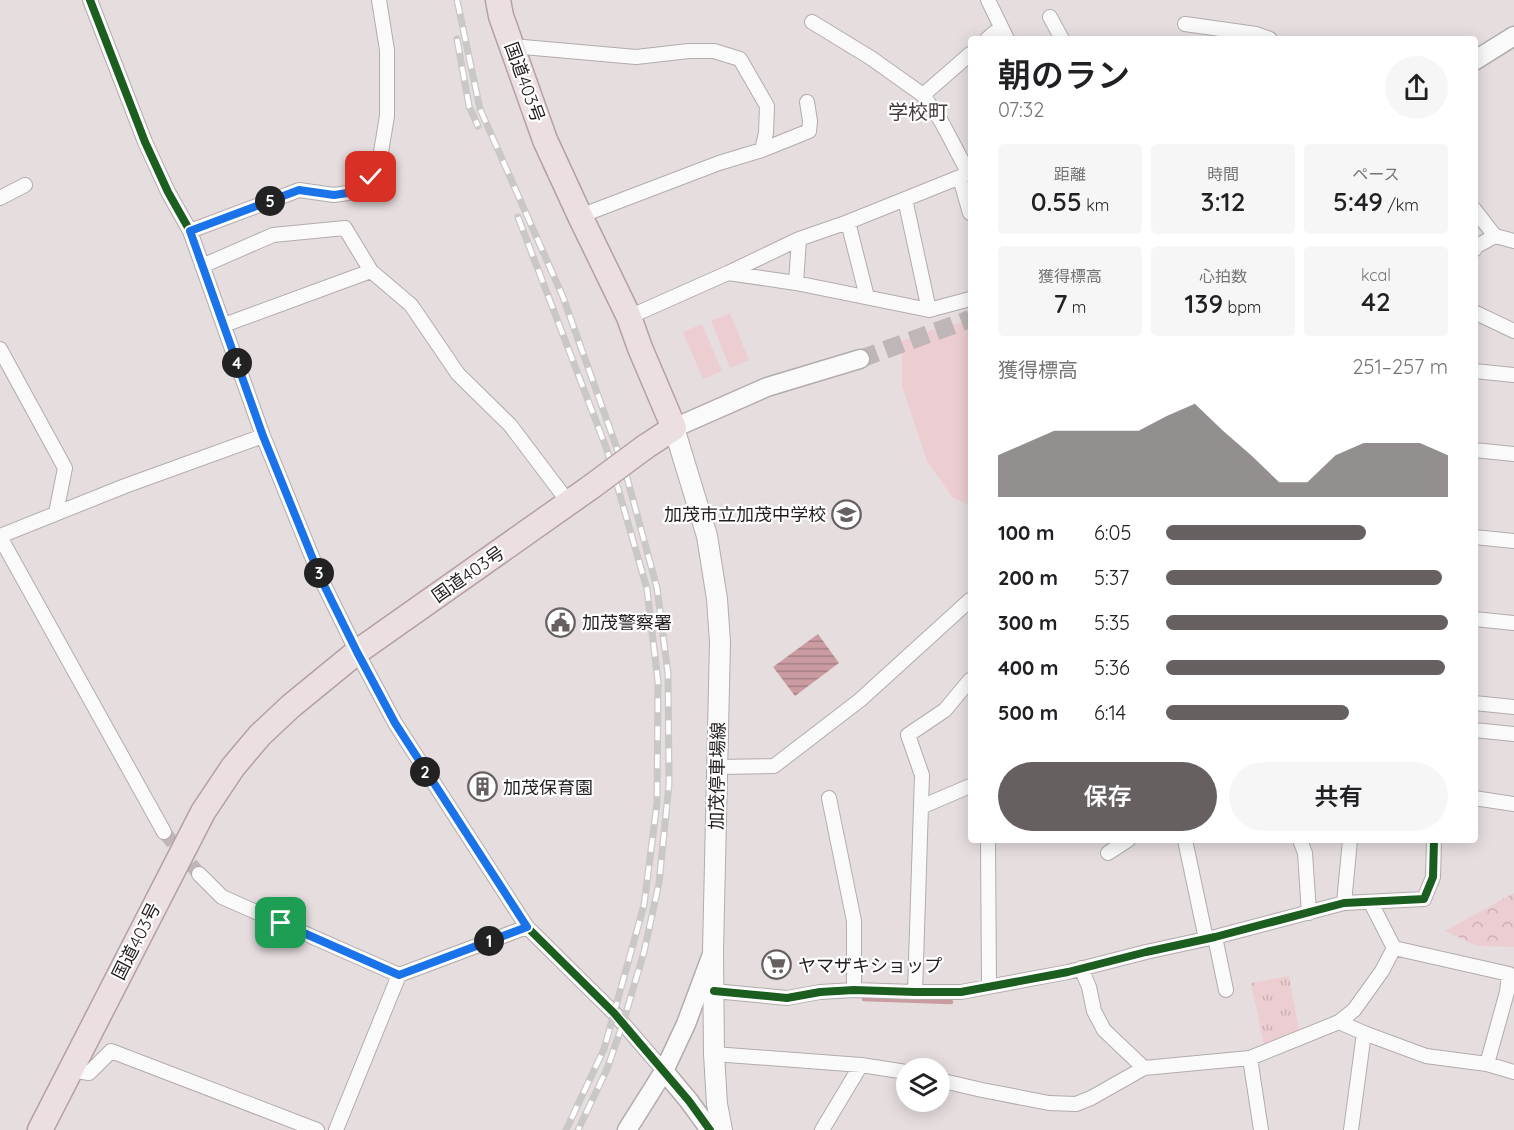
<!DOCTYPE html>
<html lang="ja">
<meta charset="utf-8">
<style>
body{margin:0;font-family:Quicksand,"Noto Sans JP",sans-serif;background:#f6f6f6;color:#202124;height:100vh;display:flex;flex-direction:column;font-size:22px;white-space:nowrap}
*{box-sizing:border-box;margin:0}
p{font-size:20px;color:#757577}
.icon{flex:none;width:33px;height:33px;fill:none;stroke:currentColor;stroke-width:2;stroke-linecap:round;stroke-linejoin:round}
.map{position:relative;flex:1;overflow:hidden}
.details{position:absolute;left:968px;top:36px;width:510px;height:807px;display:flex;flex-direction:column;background:#fff;border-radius:6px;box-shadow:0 3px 15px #0003}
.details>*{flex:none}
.tools{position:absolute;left:896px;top:1058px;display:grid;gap:12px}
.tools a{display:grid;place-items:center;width:54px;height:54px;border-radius:50%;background:#fff;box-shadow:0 3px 15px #0003;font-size:30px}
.pin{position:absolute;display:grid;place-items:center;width:51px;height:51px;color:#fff;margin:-26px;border-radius:12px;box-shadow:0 3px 9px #0006}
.km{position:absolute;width:30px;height:30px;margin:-15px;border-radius:50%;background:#222;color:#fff;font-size:16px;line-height:30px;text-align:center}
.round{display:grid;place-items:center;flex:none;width:63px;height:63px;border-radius:32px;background:#f6f6f6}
.headline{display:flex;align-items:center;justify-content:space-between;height:102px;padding:0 30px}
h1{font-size:33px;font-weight:600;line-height:45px}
.stats{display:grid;grid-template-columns:repeat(3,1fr);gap:9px;height:102px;padding:6px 30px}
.stats div{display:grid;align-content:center;border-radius:6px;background:#f6f6f6;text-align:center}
.stats b{font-size:26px;font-weight:600}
.stats small{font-size:16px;font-weight:400}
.stats p{font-size:16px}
.chart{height:168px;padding:12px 30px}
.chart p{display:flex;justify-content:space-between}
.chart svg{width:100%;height:108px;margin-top:6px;fill:#676061;opacity:.7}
.button{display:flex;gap:12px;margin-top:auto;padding:12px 30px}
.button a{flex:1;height:69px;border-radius:36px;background:#676061;color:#fff;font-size:24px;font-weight:600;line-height:69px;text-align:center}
.button a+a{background:#f6f6f6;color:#202124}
ul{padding:0 30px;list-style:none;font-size:20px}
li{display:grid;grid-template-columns:96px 72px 1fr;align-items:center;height:45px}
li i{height:15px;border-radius:8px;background:#676061}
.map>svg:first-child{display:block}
.grass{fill:url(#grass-tufts)}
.forest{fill:url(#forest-crowns)}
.pitch{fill:#ecced2}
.water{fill:url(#water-rules)}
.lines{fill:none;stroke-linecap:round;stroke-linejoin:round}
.stream{stroke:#ca9ca2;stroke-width:4.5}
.minor-tunnel{stroke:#bfb6b7;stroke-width:14;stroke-dasharray:14 7;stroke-linecap:butt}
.tertiary-tunnel{stroke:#bfb6b7;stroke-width:18;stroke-dasharray:18 9;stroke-linecap:butt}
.minor-casing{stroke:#b2acac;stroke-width:16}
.tertiary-casing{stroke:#b2acac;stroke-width:21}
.secondary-casing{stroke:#b2acac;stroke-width:22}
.trunk-casing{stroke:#b5a0a4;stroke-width:27}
.minor{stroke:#fbfafa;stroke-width:14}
.tertiary{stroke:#fbfafa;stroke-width:18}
.secondary{stroke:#fbfafa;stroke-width:20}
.trunk{stroke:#ecdfe1;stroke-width:24}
.rail-casing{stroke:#cac7c7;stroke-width:7}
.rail{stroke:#fff;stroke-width:4.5;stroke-dasharray:14;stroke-linecap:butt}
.trunk-bridge-casing{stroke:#b5a0a4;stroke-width:27;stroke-linecap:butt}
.trunk-bridge{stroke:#ecdfe1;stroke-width:24}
.cycleway-casing{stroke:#fff;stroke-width:11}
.cycleway{stroke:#1b5e20;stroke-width:8}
.route-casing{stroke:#fff;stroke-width:12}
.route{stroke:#1a73e8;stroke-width:8}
.labels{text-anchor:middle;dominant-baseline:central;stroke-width:4.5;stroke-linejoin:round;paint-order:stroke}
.street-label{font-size:18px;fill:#221c1d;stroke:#fff}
.poi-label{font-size:18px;fill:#221c1d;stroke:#fff;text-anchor:start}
.neighbourhood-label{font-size:20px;fill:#473a3c;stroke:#fff}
</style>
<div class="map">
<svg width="1514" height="1130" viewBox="0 0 1514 1130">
<defs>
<pattern id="grass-tufts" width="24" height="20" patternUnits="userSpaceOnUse" patternTransform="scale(1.5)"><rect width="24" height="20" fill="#ecced2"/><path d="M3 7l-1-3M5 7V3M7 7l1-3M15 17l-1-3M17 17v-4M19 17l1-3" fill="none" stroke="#cab0b4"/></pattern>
<pattern id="forest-crowns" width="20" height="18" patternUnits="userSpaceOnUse" patternTransform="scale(1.5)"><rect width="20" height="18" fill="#ecced2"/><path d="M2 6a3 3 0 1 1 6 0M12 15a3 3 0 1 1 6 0" fill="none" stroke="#cab0b4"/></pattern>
<pattern id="water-rules" width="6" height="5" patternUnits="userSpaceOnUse" patternTransform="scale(1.5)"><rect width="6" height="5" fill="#ca9ca2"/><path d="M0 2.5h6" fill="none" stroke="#a47e83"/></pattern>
</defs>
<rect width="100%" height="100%" fill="#e6ddde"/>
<!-- grass -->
<path class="grass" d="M1289 976 1299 1030 1264 1046 1251 983Z"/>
<!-- forest -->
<path class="forest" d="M1514 893V947L1477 946 1445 931Z"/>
<!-- pitch -->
<path class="pitch" d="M730 313 749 360 730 368 711 321Z
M970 320V505L953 498 927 461 902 386V341L931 330Z
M702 324 722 371 703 379 683 332Z"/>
<!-- water -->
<path class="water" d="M818 634 839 663 795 696 773 667Z"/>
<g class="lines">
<!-- stream -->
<path class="stream" d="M864 999 951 1002"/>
<!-- minor-tunnel -->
<path class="minor-tunnel" d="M164 832 199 874"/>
<!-- tertiary-tunnel -->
<path class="tertiary-tunnel" d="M860 359 970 319"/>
<defs>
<path id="minor" d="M90 0 145 142 168 192 190 231 263 436 321 579 357 652 395 723 527 927 614 1013 664 1071
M988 0 1007 39
M1050 17 1062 39
M812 22 871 58 923 95 941 121 969 174
M1185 24 1256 34 1270 39
M987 39 1001 27
M512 46 636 57 689 51H714L740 59 767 106 766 133 762 150
M923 95 970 54
M960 178 970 213
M0 198 25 185
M905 199 929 310
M1474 209 1495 236 1514 241
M580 216 719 163 762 150 809 131 810 121 807 102
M848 222 867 297
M190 231 299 190 334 195 361 191 371 177 380 158 387 116V50L379 0
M1474 250 1477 246 1495 236
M202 266 273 235 345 228 371 271
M728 273 799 239 848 222 970 173
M796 283 799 239
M1474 312 1514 331
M629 317 728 273 796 283 929 310 970 299
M224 325 371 271 411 305 458 374 510 425 569 503
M0 349 65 468 56 513
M1474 371 1514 375
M1474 450 1514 454
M0 536 125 486 263 436
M0 537 164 832
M1474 537 1514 541
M1474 619 1514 623
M1474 703 1514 707
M1474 730 1514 734
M717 767 774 766 860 700 970 600
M829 798 854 921V990
M1474 798 1514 804
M921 807 970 786
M988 840 989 986
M1185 840 1206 939
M1300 840 1305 853 1309 913
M1108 853 1128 840
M199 874 222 897 399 975 527 927
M1344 903 1350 840
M1215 937 1226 990
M1394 948 1509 974 1507 992 1487 1064
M1081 968 1089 987 1094 1011 1104 1030 1144 1068
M714 991 787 998 820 992 854 990 915 992H961L1068 972 1146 952 1215 937 1344 903 1424 899 1433 877 1434 840
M915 992 922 775 908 735 945 710 970 680
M1339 1022 1364 1033 1426 1056 1487 1064 1514 1072
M714 1054 861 1065 906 1072
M1250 1058 1261 1130
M70 1070 89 1073 111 1051 317 1130
M939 1080 982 1090 1049 1103 1076 1104 1091 1098 1144 1068 1250 1058 1339 1022 1354 1010 1382 971 1394 948 1371 903
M336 1130 399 975
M822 1130 861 1065
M1351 1130 1364 1033"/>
<path id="tertiary" d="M1474 61 1514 36
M674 428 767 387 860 359
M664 1071 689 1101 710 1130
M627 1130 664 1071 686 1024 711 957"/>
<path id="secondary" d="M674 428 707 536 717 599 720 642 713 951 714 1054 717 1104 722 1130"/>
<path id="trunk" d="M498 0 501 16 545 140 580 216 629 317 640 348 674 428 645 447
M40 1130 203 812 233 767 260 735 291 706 357 652 591 487"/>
</defs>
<!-- minor casing -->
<use href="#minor" class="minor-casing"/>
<!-- tertiary casing -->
<use href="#tertiary" class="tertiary-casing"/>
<!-- secondary casing -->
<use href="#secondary" class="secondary-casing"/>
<!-- trunk casing -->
<use href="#trunk" class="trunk-casing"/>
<!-- minor -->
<use href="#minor" class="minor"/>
<!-- tertiary -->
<use href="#tertiary" class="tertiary"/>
<!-- secondary -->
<use href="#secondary" class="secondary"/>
<!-- trunk -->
<use href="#trunk" class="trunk"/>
<defs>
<path id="rail" d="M457 0 480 109 563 297 626 474 657 588 668 674 669 784 659 883 644 952 623 1023 607 1069 578 1130
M457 39 469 106 478 126
M518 217 607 450 647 589 658 682 657 803 644 905 604 1049 566 1130"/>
</defs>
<!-- rail casing -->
<use href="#rail" class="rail-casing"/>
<!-- rail -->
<use href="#rail" class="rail"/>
<defs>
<path id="trunk-bridge" d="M591 487 645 447"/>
</defs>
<!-- trunk-bridge casing -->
<use href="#trunk-bridge" class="trunk-bridge-casing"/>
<!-- trunk-bridge -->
<use href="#trunk-bridge" class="trunk-bridge"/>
<defs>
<path id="cycleway" d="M90 0 145 142 168 192 190 231 263 436 321 579 357 652 395 723 527 927 614 1013 689 1101 710 1130
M714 991 787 998 820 992 854 990 915 992H961L1068 972 1146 952 1215 937 1344 903 1424 899 1433 877 1434 840"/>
</defs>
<!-- cycleway casing -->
<use href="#cycleway" class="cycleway-casing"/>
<!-- cycleway -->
<use href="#cycleway" class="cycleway"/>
</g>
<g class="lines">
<defs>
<path id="route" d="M281 923 399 975 527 927 395 723 357 652 321 579 263 436 190 231 299 190 334 195 361 191 371 177"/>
</defs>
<!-- route casing -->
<use href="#route" class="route-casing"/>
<!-- route -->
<use href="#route" class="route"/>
</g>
<!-- icons -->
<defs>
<symbol id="school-ring" viewBox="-11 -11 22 22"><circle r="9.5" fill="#fff" stroke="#676061" stroke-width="1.5"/><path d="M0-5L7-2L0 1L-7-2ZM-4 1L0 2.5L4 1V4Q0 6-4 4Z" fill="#676061"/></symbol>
<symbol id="civic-ring" viewBox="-11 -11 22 22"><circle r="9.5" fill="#fff" stroke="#676061" stroke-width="1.5"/><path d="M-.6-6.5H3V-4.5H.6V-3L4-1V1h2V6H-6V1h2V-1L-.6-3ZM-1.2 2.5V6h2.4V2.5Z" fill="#676061"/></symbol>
<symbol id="building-ring" viewBox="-11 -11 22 22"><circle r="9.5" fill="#fff" stroke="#676061" stroke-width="1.5"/><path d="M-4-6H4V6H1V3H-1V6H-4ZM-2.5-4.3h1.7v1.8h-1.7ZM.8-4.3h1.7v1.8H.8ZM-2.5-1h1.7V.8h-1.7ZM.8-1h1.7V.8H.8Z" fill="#676061"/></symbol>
<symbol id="supermarket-ring" viewBox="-11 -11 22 22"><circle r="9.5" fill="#fff" stroke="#676061" stroke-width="1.5"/><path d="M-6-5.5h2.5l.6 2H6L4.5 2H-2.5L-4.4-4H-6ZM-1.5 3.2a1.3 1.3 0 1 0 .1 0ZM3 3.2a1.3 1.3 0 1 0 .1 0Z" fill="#676061"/></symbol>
</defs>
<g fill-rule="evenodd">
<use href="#school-ring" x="830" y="498" width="33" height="33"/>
<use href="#civic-ring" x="544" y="606" width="33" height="33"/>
<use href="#building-ring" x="466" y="770" width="33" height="33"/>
<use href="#supermarket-ring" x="760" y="948" width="33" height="33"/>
</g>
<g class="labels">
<!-- street labels -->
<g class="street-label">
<text transform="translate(525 82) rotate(70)">国道403号</text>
<text transform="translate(468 574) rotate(-35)">国道403号</text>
<text transform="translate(717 776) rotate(-89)">加茂停車場線</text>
<text transform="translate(136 941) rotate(-63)">国道403号</text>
</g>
<!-- poi labels -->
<g class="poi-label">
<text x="826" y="514" text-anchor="end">加茂市立加茂中学校</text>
<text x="582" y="622">加茂警察署</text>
<text x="503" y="787">加茂保育園</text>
<text x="798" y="965">ヤマザキショップ</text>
</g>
<!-- neighbourhood labels -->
<g class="neighbourhood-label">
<text x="918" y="111">学校町</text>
</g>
</g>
</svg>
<div class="tools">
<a><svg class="icon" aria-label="layers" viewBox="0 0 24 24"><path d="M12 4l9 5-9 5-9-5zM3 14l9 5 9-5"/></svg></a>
</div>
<div class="pin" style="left:281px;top:923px;background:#1e9e55"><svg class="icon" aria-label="arrive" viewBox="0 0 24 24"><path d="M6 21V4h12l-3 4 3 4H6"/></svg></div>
<div class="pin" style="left:371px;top:177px;background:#d93025"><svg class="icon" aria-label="check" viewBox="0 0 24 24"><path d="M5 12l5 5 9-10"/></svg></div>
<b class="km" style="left:489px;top:941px">1</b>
<b class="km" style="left:425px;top:772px">2</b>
<b class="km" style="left:319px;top:573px">3</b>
<b class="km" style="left:237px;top:363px">4</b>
<b class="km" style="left:270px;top:201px">5</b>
<section class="details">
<div class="headline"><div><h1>朝のラン</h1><p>07:32</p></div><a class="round"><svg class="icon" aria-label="share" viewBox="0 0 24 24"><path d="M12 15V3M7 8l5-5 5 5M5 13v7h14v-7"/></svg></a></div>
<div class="stats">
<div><p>距離</p><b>0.55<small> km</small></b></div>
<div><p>時間</p><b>3:12</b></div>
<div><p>ペース</p><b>5:49<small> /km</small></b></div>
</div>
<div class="stats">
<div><p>獲得標高</p><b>7<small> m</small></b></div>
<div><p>心拍数</p><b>139<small> bpm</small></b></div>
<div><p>kcal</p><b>42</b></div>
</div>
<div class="chart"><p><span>獲得標高</span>251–257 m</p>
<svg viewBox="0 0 160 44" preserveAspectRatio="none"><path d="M0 44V27L10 22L20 17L30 17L40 17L50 17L60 11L70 6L80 17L90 27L100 38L110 38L120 27L130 22L140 22L150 22L160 27V44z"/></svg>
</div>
<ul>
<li><b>100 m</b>6:05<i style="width:71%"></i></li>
<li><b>200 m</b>5:37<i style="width:98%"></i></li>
<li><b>300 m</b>5:35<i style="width:100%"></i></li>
<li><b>400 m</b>5:36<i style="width:99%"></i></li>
<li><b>500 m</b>6:14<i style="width:65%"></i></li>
</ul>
<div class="button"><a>保存</a><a>共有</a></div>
</section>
</div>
